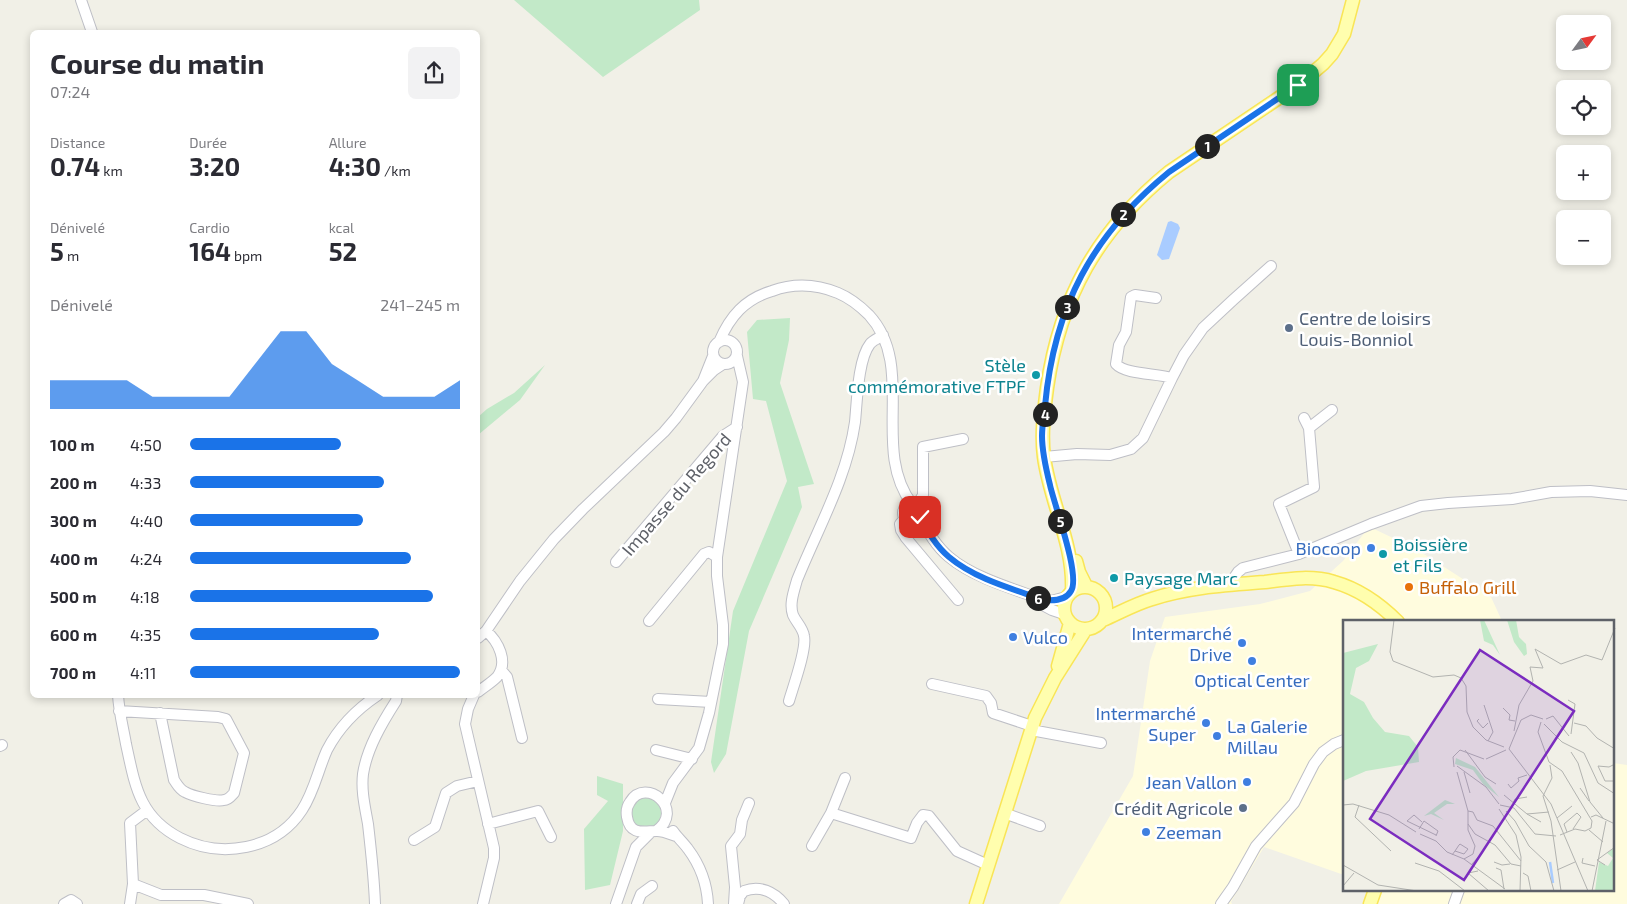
<!DOCTYPE html>
<html lang="fr">
<meta charset="utf-8">
<style>
body{margin:0;font-family:"Exo 2",sans-serif;background:#f2f2f3;color:#2b2b33;height:100vh;display:flex;flex-direction:column;font-size:19px;white-space:nowrap}
*{box-sizing:border-box;margin:0}
p{font-size:16px;color:#7c7c81}
.icon{flex:none;width:28px;height:28px;fill:none;stroke:currentColor;stroke-width:2;stroke-linecap:round;stroke-linejoin:round}
.map{position:relative;flex:1;overflow:hidden}
.side{position:absolute;left:30px;top:30px;width:450px;height:668px;display:flex;flex-direction:column;background:#fff;border-radius:8px;box-shadow:0 2px 8px #0003}
.side>*{flex:none}
.needle{width:32px;rotate:57deg}
.tools{position:absolute;left:1556px;top:15px;display:grid;gap:10px}
.tools a{display:grid;place-items:center;width:55px;height:55px;border-radius:8px;background:#fff;box-shadow:0 2px 8px #0003;font-size:25px}
.pin{position:absolute;display:grid;place-items:center;width:42px;height:42px;color:#fff;margin:-21px;border-radius:10px;box-shadow:0 2px 8px #0006}
.km{position:absolute;width:25px;height:25px;margin:-12px;border-radius:50%;background:#222;color:#fff;font-size:14px;line-height:25px;text-align:center}
.round{display:grid;place-items:center;flex:none;width:52px;height:52px;border-radius:8px;background:#f2f2f3}
.headline{display:flex;align-items:center;justify-content:space-between;height:85px;padding:0 20px}
h1{font-size:28px;font-weight:700;line-height:38px}
.stats{display:grid;grid-template-columns:repeat(3,1fr);gap:8px;height:85px;padding:5px 20px}
.stats div{display:grid;align-content:center}
.stats b{font-size:25px;font-weight:700}
.stats small{font-size:14px;font-weight:400}
.stats p{font-size:14px}
.chart{height:140px;padding:10px 20px}
.chart p{display:flex;justify-content:space-between}
.chart svg{width:100%;height:90px;margin-top:5px;fill:#1a73e8;opacity:.7}
ul{padding:0 20px;list-style:none;font-size:16px}
li{display:grid;grid-template-columns:80px 60px 1fr;align-items:center;height:38px}
li i{height:12px;border-radius:6px;background:#1a73e8}
.map>svg:first-child{display:block}
.commercial{fill:#fffcde}
.green{fill:#c2e9c8}
.water{fill:#a9ccff}
.lines{fill:none;stroke-linecap:round;stroke-linejoin:round}
.minor-casing{stroke:#bebfc6;stroke-width:12}
.major-casing{stroke:#f9e557;stroke-width:15}
.minor{stroke:#fff;stroke-width:10}
.major{stroke:#fffeae;stroke-width:12}
.route-casing{stroke:#fff;stroke-width:10}
.route{stroke:#1a73e8;stroke-width:6}
.service-dot{fill:#5c6f8a;stroke:#fff;stroke-width:2}
.culture-dot{fill:#0f9aa8;stroke:#fff;stroke-width:2}
.shop-dot{fill:#3f7fe0;stroke:#fff;stroke-width:2}
.food-dot{fill:#e8710a;stroke:#fff;stroke-width:2}
.labels{text-anchor:middle;dominant-baseline:central;stroke-width:5;stroke-linejoin:round;paint-order:stroke}
.service-label{font-size:18px;fill:#4e5e75;stroke:#fff;text-anchor:start}
.culture-label{font-size:18px;fill:#0d838f;stroke:#fff;text-anchor:start}
.street-label{font-size:18px;fill:#5e6168;stroke:#fff}
.shop-label{font-size:18px;fill:#366cbe;stroke:#fff;text-anchor:end}
.food-label{font-size:18px;fill:#c56008;stroke:#fff;text-anchor:start}
.inset-river{fill:none;stroke:#a9ccff;stroke-width:2.5}
.inset-road{fill:none;stroke:#b2b3b0;stroke-width:1}
.view{fill:#7b2cbf;fill-opacity:0.15;stroke:#7b2cbf;stroke-width:2.5}
.inset-edge{fill:none;stroke:#5e6168;stroke-width:2.5}
</style>
<div class="map">
<svg width="1627" height="904" viewBox="0 0 1627 904">
<rect width="100%" height="100%" fill="#f1f0e7"/>
<!-- commercial -->
<path class="commercial" d="M1372 528 1416 549 1491 597 1502 621 1344 622V875L1264 847 1231 902 1232 904H1059L1133 776 1150 661 1165 617 1260 604 1310 591 1343 561 1365 532Z
M1613 763 1627 765V904H1379L1371 890H1613Z"/>
<!-- green -->
<path class="green" d="M514 0H699L700 10 603 77Z
M790 318 789 340 780 383 814 484 798 487 802 507 749 631 726 754 714 773 711 762 733 611 787 481 766 401 753 399 747 332 757 320Z
M545 365 520 400 478 435V417L487 409 514 393Z
M597 776 623 784V831L610 885 585 890 584 829 608 801 597 795Z
M631 813a15 15 0 1 1 30 0a15 15 0 1 1-30 0Z"/>
<!-- water -->
<path class="water" d="M1171 221 1178 224 1180 228 1169 259 1162 260 1157 255 1168 222Z"/>
<g class="lines">
<defs>
<path id="minor" d="M81 0 92 32
M1156 298 1135 295 1131 297 1126 332 1119 345 1116 364C1126 375 1157 373 1172 378
M713 352a12 12 0 1 1 24 0a12 12 0 1 1-24 0Z
M719 342C730 316 745 299 772 291 794 283 816 284 838 293 850 298 860 306 869 315 917 367 870 449 912 504
M713 356 703 381 714 370 723 364
M1304 418 1309 428
M1044 457 1077 454 1110 455 1131 449 1143 438 1172 378 1184 355 1203 328 1233 300 1271 266
M903 513a9 9 0 1 1 18 0a9 9 0 1 1-18 0Z
M917 505 923 495V447L963 439
M920 517C928 532 936 546 949 557 974 578 1014 589 1044 600L1051 601 1066 597
M905 518 900 524 901 530 906 538 958 600
M1299 554 1279 504 1314 487 1309 428 1332 410
M616 562 723 436 737 427
M1229 585 1238 572 1243 568 1299 554 1371 524 1421 506 1448 503 1512 499 1551 492 1590 491 1627 495
M1037 602 1052 610 1064 614
M649 621 704 554 709 552 717 557
M478 638 486 631 520 581 554 539 583 509 664 432 676 418 703 381
M501 670 507 677 522 738
M932 684 986 696 991 703 993 713 1032 726
M478 692C484 687 491 683 497 677 509 662 498 641 486 631
M118 695C119 712 123 727 126 744 135 785 139 817 180 838 221 859 276 850 302 810 314 792 318 770 327 750 339 727 357 709 378 695
M474 695 468 709 465 724 494 848V858L483 904
M658 699 711 702
M789 701C793 687 807 649 804 636 803 628 796 622 793 615 789 604 794 591 797 580 818 528 847 478 855 422 857 402 858 359 870 344 873 340 879 338 883 335
M119 711 218 717 226 719 244 753 234 793C231 796 229 800 224 800 216 802 192 796 185 792 179 789 177 784 174 780L160 713
M1031 730 1101 743
M0 746 2 745
M656 750 692 759
M845 778 831 813 911 838 917 823 923 815 929 816 957 851 988 865
M665 803 673 783 699 748 709 713 723 644V625L717 576V557L743 382 737 356
M1004 813 1040 826
M488 824 538 811 551 837
M656 831C686 810 646 776 630 802 627 806 626 811 627 817 630 836 644 831 657 831 663 831 670 834 676 836
M673 831C677 837 683 842 688 849 700 865 707 884 708 904
M414 840 435 827 446 793 457 786 478 781
M812 846 831 813
M133 884 161 895H204L248 904
M64 904 71 900 77 904
M130 904 133 884 130 823 146 811
M375 904C374 877 371 850 368 824 365 807 361 791 363 774 367 748 382 723 396 701L397 695
M616 904 636 847 650 833
M637 904 641 894 652 886
M734 904 735 887 731 846 740 834 742 820 749 803
M738 904 740 896 744 891C760 885 774 892 784 904
M1221 904 1233 887 1256 846 1294 803 1314 764 1323 752 1334 744 1344 740
M1454 904 1459 890"/>
<path id="major" d="M1076 561 1079 572 1086 586
M1064 608a21 21 0 1 1 42 0a21 21 0 1 1-42 0Z
M1072 590C1074 544 1050 502 1044 457 1041 434 1044 411 1047 388 1060 297 1098 230 1169 172L1298 85 1323 64 1332 54 1344 34 1353 0
M1103 620C1119 613 1135 604 1152 599 1189 587 1227 585 1265 582 1288 579 1311 575 1334 582 1359 589 1379 603 1398 622
M1058 666 1070 623
M976 904 1035 718 1055 678 1086 629
M1370 904 1375 890"/>
</defs>
<!-- minor casing -->
<use href="#minor" class="minor-casing"/>
<!-- major casing -->
<use href="#major" class="major-casing"/>
<!-- minor -->
<use href="#minor" class="minor"/>
<!-- major -->
<use href="#major" class="major"/>
</g>
<g class="lines">
<defs>
<path id="route" d="M920 517C928 532 936 546 949 557 975 579 1013 589 1044 600 1054 601 1066 600 1071 591 1081 576 1054 504 1050 485 1046 469 1042 452 1042 436 1042 426 1044 416 1045 406 1054 307 1092 235 1169 172L1298 85"/>
</defs>
<!-- route casing -->
<use href="#route" class="route-casing"/>
<!-- route -->
<use href="#route" class="route"/>
</g>
<!-- markers -->
<g class="service-dot">
<circle cx="1289" cy="328" r="5"/>
<circle cx="1243" cy="808" r="5"/>
</g>
<g class="culture-dot">
<circle cx="1036" cy="375" r="5"/>
<circle cx="1383" cy="554" r="5"/>
<circle cx="1114" cy="578" r="5"/>
</g>
<g class="shop-dot">
<circle cx="1371" cy="548" r="5"/>
<circle cx="1013" cy="637" r="5"/>
<circle cx="1242" cy="643" r="5"/>
<circle cx="1252" cy="661" r="5"/>
<circle cx="1206" cy="723" r="5"/>
<circle cx="1217" cy="736" r="5"/>
<circle cx="1247" cy="782" r="5"/>
<circle cx="1146" cy="832" r="5"/>
</g>
<circle class="food-dot" cx="1409" cy="587" r="5"/>
<g class="labels">
<!-- service labels -->
<g class="service-label">
<text x="1299" y="318">Centre de loisirs<tspan x="1299" dy="21">Louis-Bonniol</tspan></text>
<text x="1233" y="808" text-anchor="end">Crédit Agricole</text>
</g>
<!-- culture labels -->
<g class="culture-label">
<text x="1026" y="365" text-anchor="end">Stèle<tspan x="1026" dy="21">commémorative FTPF</tspan></text>
<text x="1393" y="544">Boissière<tspan x="1393" dy="21">et Fils</tspan></text>
<text x="1124" y="578">Paysage Marc</text>
</g>
<!-- street labels -->
<g class="street-label">
<text transform="translate(676 494) rotate(-49)">Impasse du Regord</text>
</g>
<!-- shop labels -->
<g class="shop-label">
<text x="1361" y="548">Biocoop</text>
<text x="1232" y="633">Intermarché<tspan x="1232" dy="21">Drive</tspan></text>
<text x="1023" y="637" text-anchor="start">Vulco</text>
<text x="1252" y="680" text-anchor="middle">Optical Center</text>
<text x="1196" y="713">Intermarché<tspan x="1196" dy="21">Super</tspan></text>
<text x="1227" y="726" text-anchor="start">La Galerie<tspan x="1227" dy="21">Millau</tspan></text>
<text x="1237" y="782">Jean Vallon</text>
<text x="1156" y="832" text-anchor="start">Zeeman</text>
</g>
<!-- food labels -->
<g class="food-label">
<text x="1419" y="587">Buffalo Grill</text>
</g>
</g>
<!-- overview -->
<g transform="translate(1343 620)">
<rect width="271" height="271" fill="#f1f0e7"/>
<path d="M137 0H141L157 35 150 25 141 21ZM164 0H173L176 17 183 24 184 34 181 36 171 22ZM35 24 26 41 13 48 7 74 21 82 30 98 42 112 66 116 75 127 76 142 23 151 0 161V33ZM113 138 132 147 156 177 140 164 130 150 112 144ZM102 180 112 184H104L91 193 101 200 88 194 81 196ZM271 228V271H252L256 242 265 246 270 238 264 233Z" fill="#c2e9c8"/>
<path class="inset-river" d="M207 242 210 263"/>
<path class="inset-road" d="M51 0 47 32 50 41 90 57 111 55 118 58 123 66 124 92 130 107 143 120 161 127M225 80 232 84 228 114M141 85 150 112 145 121M160 88 167 95 166 100 172 101M136 99 134 101 140 108 145 103M200 99 188 95 178 100 166 129 208 184 245 271M203 99 210 96 226 116M198 102 195 112 206 142 219 151 249 201 248 208 242 211 232 209 217 215M231 103 243 106 254 118 272 129M201 104 219 122 241 133 255 163 272 174M171 111 176 85 190 61 187 47 200 48 192 29 218 44 243 35 259 40 272 8M122 130 142 157 153 164M228 132 235 143 247 182 260 198M143 139 163 130M272 144 266 147 255 146 262 161H272M207 145 209 158 200 176 208 201 218 271M114 146 143 167 156 184M111 147 110 137 117 130 141 139M114 152 125 191V210L132 226 130 234 121 239M121 152 127 173M165 164 168 168 176 161 175 158 184 155M237 168 246 181M161 175 184 194 206 192M170 183 172 179 184 177M0 185 10 184 46 195 73 212M16 185 12 197 48 231M157 185 171 188 192 214 213 216M156 189 173 215 178 237 177 271M125 191 130 192 134 200 150 206 178 241M163 191 172 201 186 226 203 242 211 271M184 194 198 202M248 197 253 195 272 204M214 198 229 186M79 202 71 195 64 201 93 215M125 204 132 214 152 225 168 244 178 246M76 209 81 201 95 211 93 216M246 210 260 222M224 212 221 204 234 193 238 197 230 209M77 214 93 221 104 232 121 239M109 235 112 231 116 225 117 224 125 229 121 234 112 231M240 238 239 243 252 246M121 239 162 269M151 242 159 245 167 244M72 243 96 251 122 271M0 245 35 265 74 271M128 245 141 231M262 245 254 240 272 227M153 248 158 250 161 269M214 250 232 242M135 251 125 253 146 271M180 253 185 256 188 271M0 266 11 253M249 271 263 201"/>
<path class="view" d="M137 30 231 91 121 260 27 199Z"/>
<rect width="271" height="271" class="inset-edge"/>
</g>
</svg>
<div class="tools">
<a><svg class="needle" viewBox="-14 -14 28 28"><path d="M0-13l5 13h-10z" fill="#e53935"/><path d="M0 13l5-13h-10z" fill="#7c7c81"/></svg></a>
<a><svg class="icon" aria-label="locate" viewBox="0 0 24 24"><circle cx="12" cy="12" r="6"/><path d="M12 2v4M12 18v4M2 12h4M18 12h4"/></svg></a>
<a>+</a>
<a>−</a>
</div>
<div class="pin" style="left:1298px;top:85px;background:#1e9e55"><svg class="icon" aria-label="arrive" viewBox="0 0 24 24"><path d="M6 21V4h12l-3 4 3 4H6"/></svg></div>
<div class="pin" style="left:920px;top:517px;background:#d93025"><svg class="icon" aria-label="check" viewBox="0 0 24 24"><path d="M5 12l5 5 9-10"/></svg></div>
<b class="km" style="left:1207px;top:146px">1</b>
<b class="km" style="left:1123px;top:214px">2</b>
<b class="km" style="left:1067px;top:307px">3</b>
<b class="km" style="left:1045px;top:414px">4</b>
<b class="km" style="left:1060px;top:521px">5</b>
<b class="km" style="left:1038px;top:598px">6</b>
<section class="side">
<div class="headline"><div><h1>Course du matin</h1><p>07:24</p></div><a class="round"><svg class="icon" aria-label="share" viewBox="0 0 24 24"><path d="M12 15V3M7 8l5-5 5 5M5 13v7h14v-7"/></svg></a></div>
<div class="stats">
<div><p>Distance</p><b>0.74<small> km</small></b></div>
<div><p>Durée</p><b>3:20</b></div>
<div><p>Allure</p><b>4:30<small> /km</small></b></div>
</div>
<div class="stats">
<div><p>Dénivelé</p><b>5<small> m</small></b></div>
<div><p>Cardio</p><b>164<small> bpm</small></b></div>
<div><p>kcal</p><b>52</b></div>
</div>
<div class="chart"><p><span>Dénivelé</span>241–245 m</p>
<svg viewBox="0 0 160 44" preserveAspectRatio="none"><path d="M0 44V30L10 30L20 30L30 30L40 38L50 38L60 38L70 38L80 22L90 6L100 6L110 22L120 30L130 38L140 38L150 38L160 30V44z"/></svg>
</div>
<ul>
<li><b>100 m</b>4:50<i style="width:56%"></i></li>
<li><b>200 m</b>4:33<i style="width:72%"></i></li>
<li><b>300 m</b>4:40<i style="width:64%"></i></li>
<li><b>400 m</b>4:24<i style="width:82%"></i></li>
<li><b>500 m</b>4:18<i style="width:90%"></i></li>
<li><b>600 m</b>4:35<i style="width:70%"></i></li>
<li><b>700 m</b>4:11<i style="width:100%"></i></li>
</ul>
</section>
</div>
